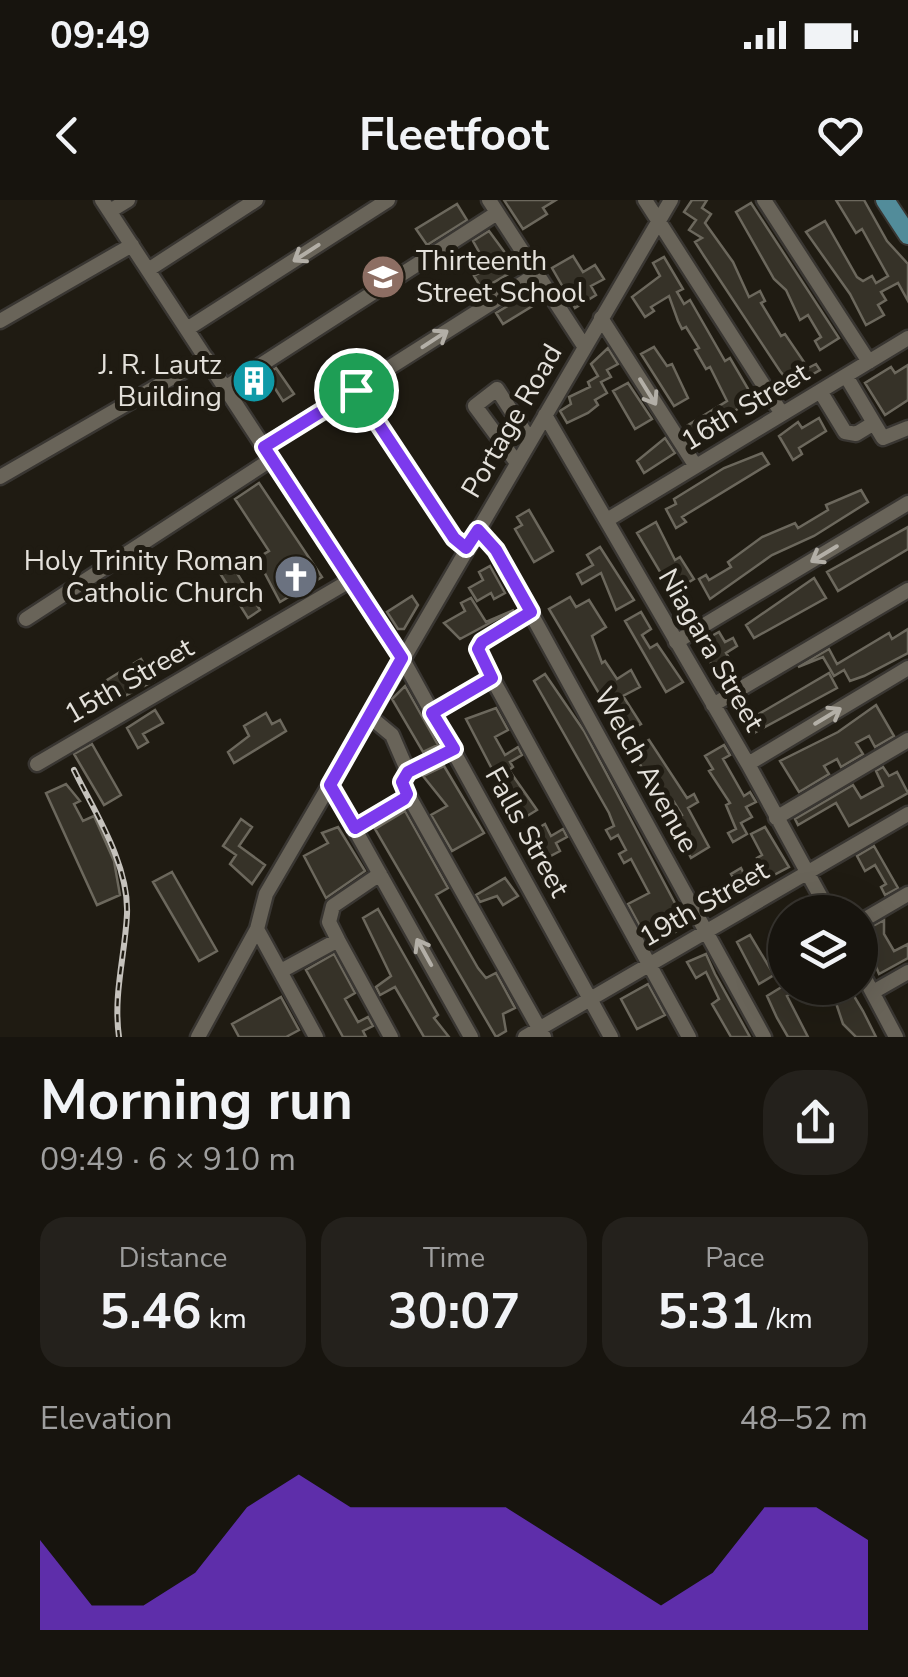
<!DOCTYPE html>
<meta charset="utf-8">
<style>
body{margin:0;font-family:"Nunito Sans",sans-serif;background:#24211c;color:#f1f3f6;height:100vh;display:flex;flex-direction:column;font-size:38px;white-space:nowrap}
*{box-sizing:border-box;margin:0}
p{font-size:32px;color:#9e9e9e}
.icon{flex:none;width:55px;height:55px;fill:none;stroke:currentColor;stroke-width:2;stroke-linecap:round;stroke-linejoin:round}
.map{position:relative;height:837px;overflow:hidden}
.panel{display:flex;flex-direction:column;background:#17140e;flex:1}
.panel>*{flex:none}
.tools{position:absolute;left:768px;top:695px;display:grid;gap:20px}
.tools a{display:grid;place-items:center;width:110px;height:110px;border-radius:50%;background:#17140e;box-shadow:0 10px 40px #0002,0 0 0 2px #36332e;font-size:50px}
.pin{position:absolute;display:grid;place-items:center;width:85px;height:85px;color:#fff;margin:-42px;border:5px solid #fff;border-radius:50%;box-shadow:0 2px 10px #0007}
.round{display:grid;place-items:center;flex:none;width:105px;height:105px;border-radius:40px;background:#24211c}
.head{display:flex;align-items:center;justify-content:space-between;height:170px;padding:0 40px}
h1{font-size:55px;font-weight:700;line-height:75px}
.figures{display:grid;grid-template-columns:repeat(3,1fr);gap:15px;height:170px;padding:10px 40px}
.figures div{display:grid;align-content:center;border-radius:25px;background:#24211c;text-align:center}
.figures b{font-size:50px;font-weight:700}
.figures small{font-size:28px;font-weight:400}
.figures p{font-size:28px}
.chart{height:280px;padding:20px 40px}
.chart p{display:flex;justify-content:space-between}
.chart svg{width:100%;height:180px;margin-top:10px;fill:#7c3aed;opacity:.7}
.status{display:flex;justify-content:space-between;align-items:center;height:70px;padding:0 50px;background:#17140e;direction:ltr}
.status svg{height:28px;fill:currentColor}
header{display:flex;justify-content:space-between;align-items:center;height:130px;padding:0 40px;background:#17140e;font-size:45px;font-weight:700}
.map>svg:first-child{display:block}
.building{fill:#363228;stroke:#6c685d;stroke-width:2.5}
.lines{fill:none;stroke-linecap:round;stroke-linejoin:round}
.minor-casing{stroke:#393632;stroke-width:19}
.major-casing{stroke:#393632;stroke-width:22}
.minor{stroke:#696459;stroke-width:14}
.major{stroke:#528c9a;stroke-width:18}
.rail-casing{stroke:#c5c2bc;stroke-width:6}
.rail{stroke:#1f1b12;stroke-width:2.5;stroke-dasharray:8;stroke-linecap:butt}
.oneway{stroke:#b3afa7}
.route-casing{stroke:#fff;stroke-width:20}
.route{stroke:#7c3aed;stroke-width:12}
.labels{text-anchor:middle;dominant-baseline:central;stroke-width:10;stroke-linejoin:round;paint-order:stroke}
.poi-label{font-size:28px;fill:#e4e1db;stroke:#1f1b12;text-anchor:end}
.street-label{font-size:28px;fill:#e4e1db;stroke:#1f1b12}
</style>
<div class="status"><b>09:49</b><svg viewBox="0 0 49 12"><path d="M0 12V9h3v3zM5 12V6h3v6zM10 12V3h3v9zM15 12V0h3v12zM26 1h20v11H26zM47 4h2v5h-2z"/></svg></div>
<header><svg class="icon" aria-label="back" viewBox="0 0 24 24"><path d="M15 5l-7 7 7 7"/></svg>Fleetfoot<svg class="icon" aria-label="heart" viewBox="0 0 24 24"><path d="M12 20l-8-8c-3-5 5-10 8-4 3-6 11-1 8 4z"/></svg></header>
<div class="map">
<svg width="908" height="837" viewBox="0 0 908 837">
<rect width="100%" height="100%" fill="#1f1b12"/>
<!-- building -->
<path class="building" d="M504 0H556L543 8 547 14 523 29Z
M692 0H707L702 8 711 14 705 23 733 62 749 97 760 91 765 101 761 103 781 136 785 134 808 168 816 164 820 170 792 186 780 171 704 56 695 42 702 38 689 30 696 20 684 12Z
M836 0H864L887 41 908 64V101L898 83 881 92 886 100 878 105 884 115 866 125 850 94 806 32 825 21 857 77 863 81 872 76 876 83 888 76 862 29 856 33Z
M751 3 839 138 820 150 815 141 821 137 808 115 800 120 786 90 774 79 736 12Z
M457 4 467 20 427 45 416 29Z
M489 31 517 69 482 89 474 76 488 68 473 41Z
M573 56 583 72 595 65 604 79 591 86 596 95 575 108 552 68Z
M664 57 683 89 677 92 684 104 690 100 725 161 730 158 754 199 723 218 726 223 694 243 685 227 727 201 710 167 706 169 695 150 699 148 686 127 682 129 678 121 669 96 651 107 654 111 645 117 632 97 660 76 653 63Z
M532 91 539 102 503 124 496 113Z
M654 147 667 166 672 164 688 198 674 206 641 154Z
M608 148 618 164 607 170 611 177 601 182 607 193 595 200 598 205 588 213 567 223 560 211 571 204 569 197 590 187 588 182 598 176 591 164Z
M908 165V200L885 215 865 183 891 167 895 173Z
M276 168 294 194 283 201 269 179 245 194 241 190Z
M628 183 652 219 635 229 613 191Z
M819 218 826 231 799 248 802 254 793 260 779 236 798 222 802 228Z
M665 238 675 253 644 273 637 261Z
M762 253 769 264 682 317 686 322 676 328 666 309 676 304 674 299 724 268Z
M259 283 322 377 280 402 260 364 259 357 269 351 235 299Z
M861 290 868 302 814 336 772 355 710 399 699 379 706 375 709 380 731 367 728 362 762 337 795 323 798 328 828 310 826 305Z
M529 310 553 351 534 362 515 329 522 325 517 317Z
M656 322 675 360 680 357 694 379 672 392 637 333Z
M908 327V349L838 391 827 372Z
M600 347 634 400 616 410 601 373 582 384 577 374 593 365 587 355Z
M230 362 260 410 248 418 218 370Z
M490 366 505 393 494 399 491 393 477 401 469 388 483 380 479 372Z
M814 378 826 398 754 438 746 425Z
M412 396 418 405 404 429H398L387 412Z
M570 397 576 407 589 400 606 427 592 436 602 463 605 461 617 479 631 470 640 487 623 496 641 524 623 534 549 409Z
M471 398 486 422 514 410 460 439 444 423 465 411 461 403Z
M641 412 651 429 642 435 650 448 657 444 683 482 666 492 625 421Z
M908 429V453L864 476 850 481 844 470 834 476 823 457 798 467 829 449 837 464 889 433 892 439Z
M719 432 725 442 733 438 737 446 726 453 740 477 724 486 699 443Z
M141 459 154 481 101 508 91 490Z
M829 473 837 488 752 534 745 522Z
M545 474 584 531 687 726 650 745 628 704 649 693 631 659 624 663 619 654 626 650 618 635 611 639 606 630 614 626 609 613 534 481Z
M405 486 438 545 423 552 392 499Z
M876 505 894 536 875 547 869 536 856 543 863 554 841 567 837 559 824 566 829 574 799 592 780 561 838 532Z
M496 508 508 530 495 537 505 555 518 547 522 555 510 562 513 567 509 570 537 610 519 621 466 519Z
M155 510 163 523 143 534 148 542 138 548 127 528Z
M266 513 272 524 280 520 286 531 234 563 228 552 249 536 244 526Z
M649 540 687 598 694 594 698 602 688 608 709 647 691 658 672 621 682 615 674 602 663 608 632 549Z
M92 544 121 595 104 605 74 554Z
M724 545 730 555 723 559 744 596 750 592 756 602 746 607 752 617 741 623 747 634 733 642 728 633 736 629 726 605 730 603 709 571 713 569 705 556Z
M444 566 484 633 452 651 431 615 447 606 423 576Z
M883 567 889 576 897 572 908 593 849 626 836 603 798 625 795 619 853 585 861 598 883 586 876 571Z
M66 584 80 601 74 604 83 621 94 616 114 661 120 695 97 705 46 593Z
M405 611 448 688 436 695 478 768 486 778 496 773 515 808 503 814 506 831 496 837 375 629Z
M241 619 252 627 239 646 265 665 252 684 230 664 236 655 223 646Z
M545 624 551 636 563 629 567 637 556 643 560 651 541 661 528 634Z
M338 627 365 671 326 698 304 656 328 643 322 633Z
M765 627 789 667 742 692 731 674 741 668 746 678 762 668 757 658 762 655 751 634Z
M874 646 898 688 885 695 881 687 886 684 875 665 865 671 857 656Z
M172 672 217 751 199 761 153 682Z
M505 678 518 696 503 705 497 696 480 702 476 695Z
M378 709 438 815 434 818 449 837H424L395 787 380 795 376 787 391 776 363 718Z
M884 720V734L894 751 908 744V758L879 774 862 732Z
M750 735 774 775 759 784 737 742Z
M334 754 355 793 345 799 358 822 368 817 373 826 363 831 366 837H343L306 770Z
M706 754 715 774 750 837H731L712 804 719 799 706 772 696 778 687 762Z
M648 784 665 815 637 829 621 799Z
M785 785 791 794 787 796 808 837H788L777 818 767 796Z
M851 791 863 811 876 837H856L843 824 835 800Z
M281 797 299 830 286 837H239L232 824Z"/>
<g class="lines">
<defs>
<path id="minor" d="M102 0 402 458 611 837
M489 0 584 146
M645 0 782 214
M764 0 869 162
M110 11 128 0
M148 70 256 0
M601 118 695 265
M0 121 132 45
M187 129 388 0
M225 188 497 13
M356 191 454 338 466 348
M820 191 845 232 856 234 874 223 846 176
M545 215 748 564 829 712
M874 223 883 238 908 228
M264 247 537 74
M517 263 475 206 497 189 530 240
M0 277 206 158
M607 320 908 138
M478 330 496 350 764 837
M26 419 272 259
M676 442 908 303
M492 478 689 837
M713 505 908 390
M432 513 492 478 478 449 482 442 531 412
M369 516 392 535 408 572
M37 564 351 380
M748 564 908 468
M330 585 471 837
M407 593 544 837
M776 618 908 540
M355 628 404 599 407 593 402 582 408 572 453 549
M860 722 908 694
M257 729 316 837
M338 740 391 837
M860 769 896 837
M281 771 338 740 329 722 333 706 380 674
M873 792 908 772
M198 837 257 729 266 694 671 0
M525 837 908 614"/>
<path id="major" d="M885 0 908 35"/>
</defs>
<!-- minor casing -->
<use href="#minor" class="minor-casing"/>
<!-- major casing -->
<use href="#major" class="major-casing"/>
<!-- minor -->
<use href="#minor" class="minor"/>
<!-- major -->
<use href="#major" class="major"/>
<defs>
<path id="rail" d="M74 570C95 613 129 664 127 714 125 756 113 794 119 837"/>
</defs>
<!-- rail casing -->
<use href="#rail" class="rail-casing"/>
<!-- rail -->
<use href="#rail" class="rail"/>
</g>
<!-- one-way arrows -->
<defs><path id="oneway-shaft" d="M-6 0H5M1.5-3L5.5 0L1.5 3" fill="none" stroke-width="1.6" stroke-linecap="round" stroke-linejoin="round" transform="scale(2.5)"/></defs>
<g class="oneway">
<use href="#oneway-shaft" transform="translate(306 53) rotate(147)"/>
<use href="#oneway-shaft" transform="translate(435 139) rotate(-33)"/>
<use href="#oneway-shaft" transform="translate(648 192) rotate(58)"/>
<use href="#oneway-shaft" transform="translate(824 354) rotate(149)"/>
<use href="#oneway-shaft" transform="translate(828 516) rotate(-31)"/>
<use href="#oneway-shaft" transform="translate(424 752) rotate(-119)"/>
</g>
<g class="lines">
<defs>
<path id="route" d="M356 190 454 338 466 348 478 330 496 350 531 412 482 442 478 449 492 478 432 513 454 549 408 572 402 582 407 594 404 599 355 628 330 585 402 458 264 247Z"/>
</defs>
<!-- route casing -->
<use href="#route" class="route-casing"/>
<!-- route -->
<use href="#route" class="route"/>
</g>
<!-- icons -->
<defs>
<symbol id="school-disc" viewBox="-11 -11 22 22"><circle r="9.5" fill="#8d6e63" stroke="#1f1b12"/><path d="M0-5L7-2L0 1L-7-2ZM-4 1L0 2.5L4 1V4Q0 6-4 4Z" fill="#fff"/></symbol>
<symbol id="building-disc" viewBox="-11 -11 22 22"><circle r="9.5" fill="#0f9aa8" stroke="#1f1b12"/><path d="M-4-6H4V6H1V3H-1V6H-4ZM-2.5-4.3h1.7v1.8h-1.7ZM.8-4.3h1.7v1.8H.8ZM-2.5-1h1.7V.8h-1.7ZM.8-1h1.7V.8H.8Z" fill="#fff"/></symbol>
<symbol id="church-disc" viewBox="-11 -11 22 22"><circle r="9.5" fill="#6b7280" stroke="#1f1b12"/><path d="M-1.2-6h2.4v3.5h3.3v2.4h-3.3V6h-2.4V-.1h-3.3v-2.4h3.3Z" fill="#fff"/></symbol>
</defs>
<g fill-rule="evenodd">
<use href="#school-disc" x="358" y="52" width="50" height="50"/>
<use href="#building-disc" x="229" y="156" width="50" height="50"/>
<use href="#church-disc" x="271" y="352" width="50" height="50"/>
</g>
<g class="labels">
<!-- poi labels -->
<g class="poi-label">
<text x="416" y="61" text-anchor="start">Thirteenth<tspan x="416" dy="32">Street School</tspan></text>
<text x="222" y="165">J. R. Lautz<tspan x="222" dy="32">Building</tspan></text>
<text x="264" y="361">Holy Trinity Roman<tspan x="264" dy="32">Catholic Church</tspan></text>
</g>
<!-- street labels -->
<g class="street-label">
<text transform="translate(745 207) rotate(-31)">16th Street</text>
<text transform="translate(512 221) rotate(-60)">Portage Road</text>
<text transform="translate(711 450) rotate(60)">Niagara Street</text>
<text transform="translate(129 481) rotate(-30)">15th Street</text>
<text transform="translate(646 570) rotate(61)">Welch Avenue</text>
<text transform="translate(527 632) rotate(61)">Falls Street</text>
<text transform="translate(704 704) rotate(-30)">19th Street</text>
</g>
</g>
</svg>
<div class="tools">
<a><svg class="icon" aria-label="layers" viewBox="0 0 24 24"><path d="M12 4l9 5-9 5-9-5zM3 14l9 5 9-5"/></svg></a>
</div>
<div class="pin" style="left:356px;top:190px;background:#1e9e55"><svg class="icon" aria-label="arrive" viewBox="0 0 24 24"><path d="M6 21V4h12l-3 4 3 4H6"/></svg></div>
</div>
<section class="panel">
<div class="head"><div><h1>Morning run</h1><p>09:49 · 6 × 910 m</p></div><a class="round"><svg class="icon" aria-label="share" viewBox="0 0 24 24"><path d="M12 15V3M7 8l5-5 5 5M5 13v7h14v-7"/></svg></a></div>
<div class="figures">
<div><p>Distance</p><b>5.46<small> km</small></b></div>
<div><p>Time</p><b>30:07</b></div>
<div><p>Pace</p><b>5:31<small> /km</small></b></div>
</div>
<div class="chart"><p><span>Elevation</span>48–52 m</p>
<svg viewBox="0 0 160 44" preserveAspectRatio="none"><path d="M0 44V22L10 38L20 38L30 30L40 14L50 6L60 14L70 14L80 14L90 14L100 22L110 30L120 38L130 30L140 14L150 14L160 22V44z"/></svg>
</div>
</section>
